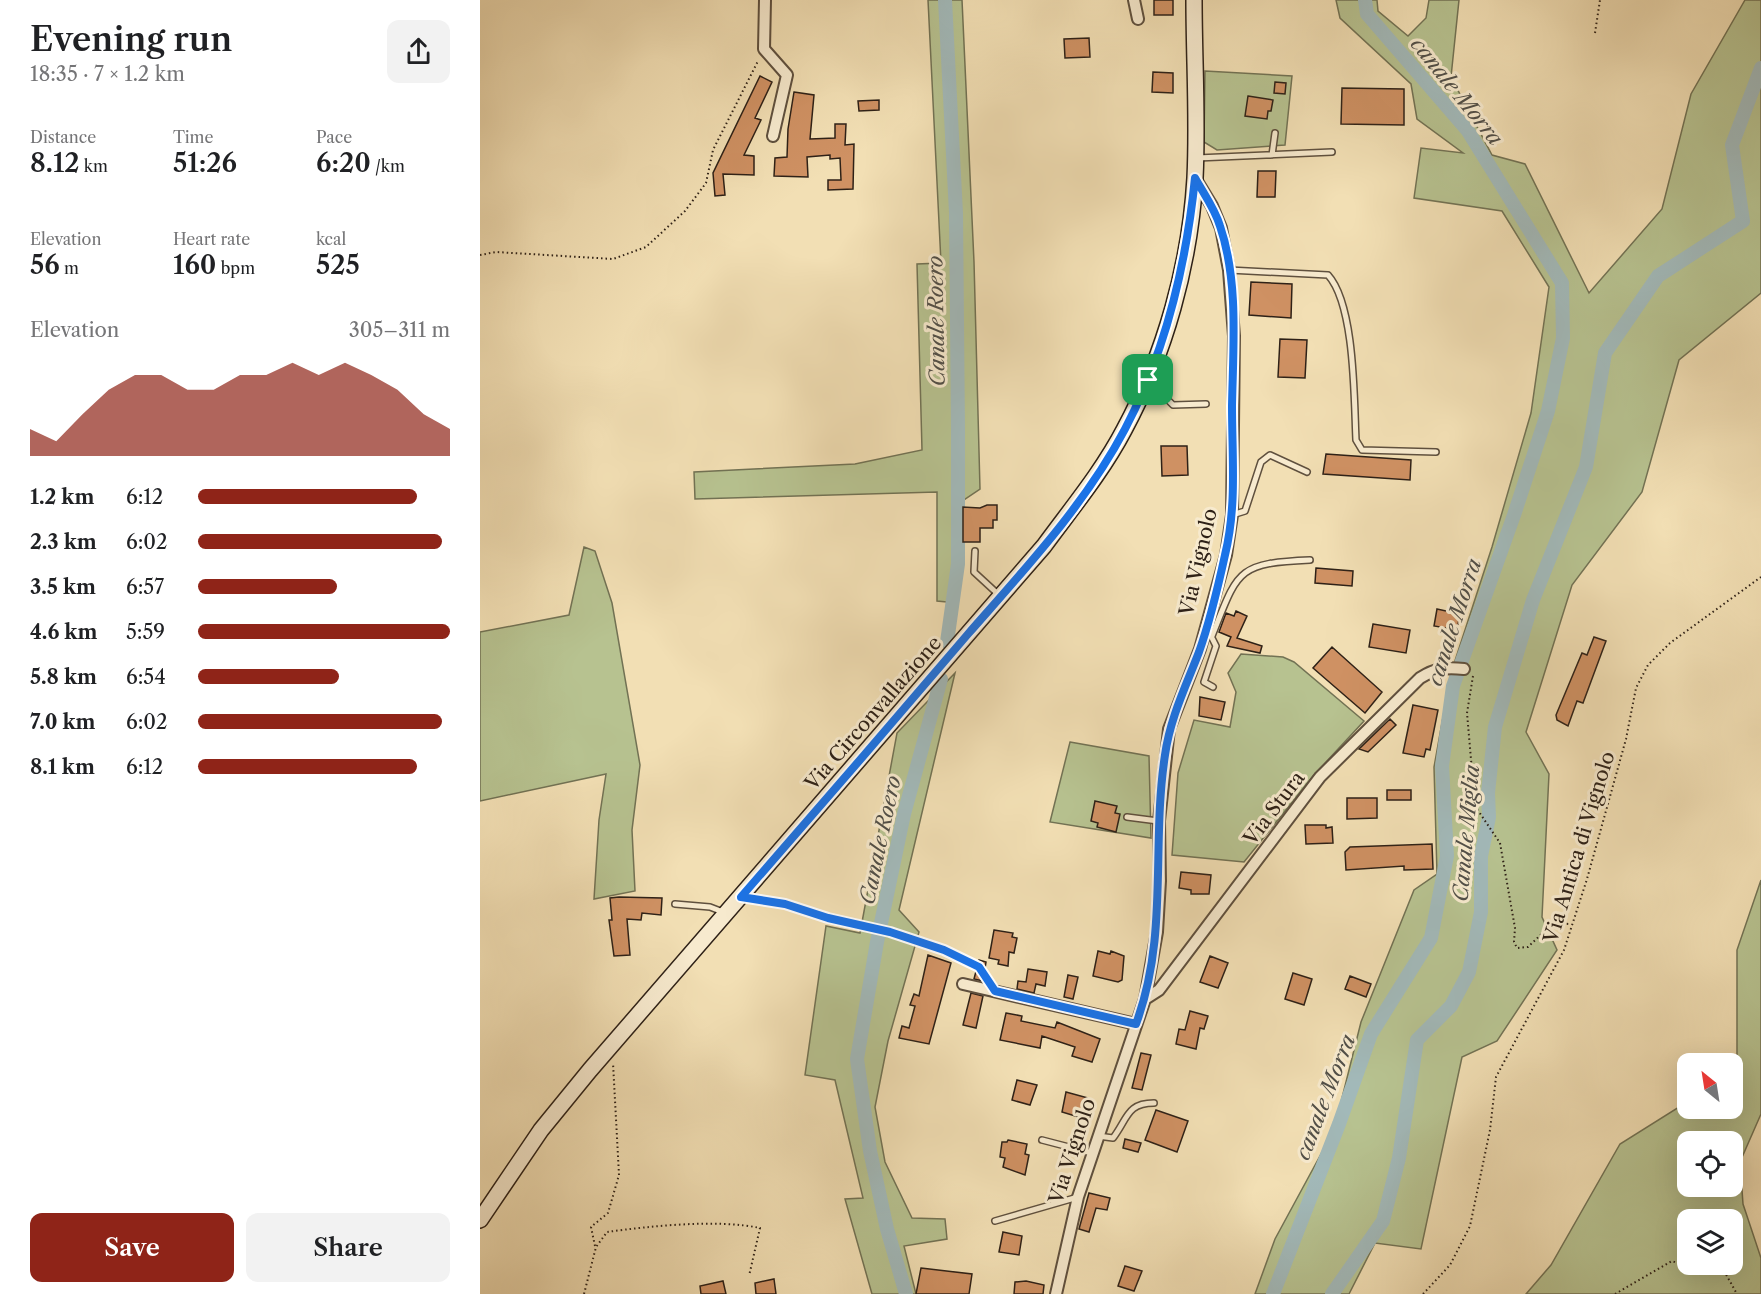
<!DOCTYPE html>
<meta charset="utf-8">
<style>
body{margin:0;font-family:"Libre Caslon Text",serif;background:#f2f2f2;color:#202124;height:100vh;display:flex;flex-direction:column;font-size:22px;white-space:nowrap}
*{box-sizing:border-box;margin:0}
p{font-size:20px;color:#757577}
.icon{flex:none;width:33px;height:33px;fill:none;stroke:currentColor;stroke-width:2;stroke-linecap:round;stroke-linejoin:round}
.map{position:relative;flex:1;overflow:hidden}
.drawer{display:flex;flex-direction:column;background:#fff;width:480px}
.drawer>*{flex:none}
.needle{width:39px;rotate:330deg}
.controls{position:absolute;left:1197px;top:1053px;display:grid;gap:12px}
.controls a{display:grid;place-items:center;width:66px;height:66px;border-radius:12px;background:#fff;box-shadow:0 6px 24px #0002;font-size:30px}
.pin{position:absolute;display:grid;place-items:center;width:51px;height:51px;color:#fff;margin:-26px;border-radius:12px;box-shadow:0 3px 9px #0006}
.round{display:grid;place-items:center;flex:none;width:63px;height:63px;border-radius:12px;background:#f2f2f2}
.head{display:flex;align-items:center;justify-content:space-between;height:102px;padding:0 30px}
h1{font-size:33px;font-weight:600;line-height:45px}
.metrics{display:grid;grid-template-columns:repeat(3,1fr);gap:9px;height:102px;padding:6px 30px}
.metrics div{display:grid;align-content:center}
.metrics b{font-size:26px;font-weight:600}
.metrics small{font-size:16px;font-weight:400}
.metrics p{font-size:16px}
.chart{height:168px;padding:12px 30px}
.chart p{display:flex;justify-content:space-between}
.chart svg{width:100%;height:108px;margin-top:6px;fill:#8f2418;opacity:.7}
.button{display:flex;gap:12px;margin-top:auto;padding:12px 30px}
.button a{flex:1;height:69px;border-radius:12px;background:#8f2418;color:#fff;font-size:24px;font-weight:600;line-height:69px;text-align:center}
.button a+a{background:#f2f2f2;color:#202124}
ul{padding:0 30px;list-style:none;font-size:20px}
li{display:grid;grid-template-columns:96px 72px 1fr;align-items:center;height:45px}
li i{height:15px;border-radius:8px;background:#8f2418}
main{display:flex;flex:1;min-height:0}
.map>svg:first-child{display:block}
.green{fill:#b7c290;stroke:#727254;stroke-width:1.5;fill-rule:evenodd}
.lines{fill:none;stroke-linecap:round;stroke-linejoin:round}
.canal{stroke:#a2b9b9;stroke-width:14}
.building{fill:#cf9163;stroke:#2e2117;stroke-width:1.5}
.lane-casing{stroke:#5f503e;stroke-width:8}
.street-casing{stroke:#5f503e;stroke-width:14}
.secondary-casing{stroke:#2e2117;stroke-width:18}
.path{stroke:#2e2117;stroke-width:2;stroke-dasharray:1.5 3;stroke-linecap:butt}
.lane{stroke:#f7eace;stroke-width:5}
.street{stroke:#f7eace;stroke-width:10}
.secondary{stroke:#f7eace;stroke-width:15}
.route-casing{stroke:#fff;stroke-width:12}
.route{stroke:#1a73e8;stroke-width:8}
.labels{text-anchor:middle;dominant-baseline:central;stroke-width:6;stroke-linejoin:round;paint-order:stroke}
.street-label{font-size:20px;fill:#2e2117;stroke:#f7eace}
.water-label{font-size:21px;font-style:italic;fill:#514f48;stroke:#f7eace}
</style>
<main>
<section class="drawer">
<div class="head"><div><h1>Evening run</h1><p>18:35 · 7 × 1.2 km</p></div><a class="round"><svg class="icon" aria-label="share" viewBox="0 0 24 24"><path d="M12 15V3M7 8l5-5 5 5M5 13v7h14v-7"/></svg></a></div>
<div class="metrics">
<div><p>Distance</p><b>8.12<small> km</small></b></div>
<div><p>Time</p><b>51:26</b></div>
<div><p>Pace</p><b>6:20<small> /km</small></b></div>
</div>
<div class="metrics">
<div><p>Elevation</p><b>56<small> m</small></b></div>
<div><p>Heart rate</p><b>160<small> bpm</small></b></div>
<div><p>kcal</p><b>525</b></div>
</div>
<div class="chart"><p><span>Elevation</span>305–311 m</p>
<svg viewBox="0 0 160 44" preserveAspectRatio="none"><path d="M0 44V33L10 38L20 27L30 17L40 11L50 11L60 17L70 17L80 11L90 11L100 6L110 11L120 6L130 11L140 17L150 27L160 33V44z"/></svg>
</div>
<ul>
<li><b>1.2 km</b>6:12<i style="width:87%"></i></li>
<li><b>2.3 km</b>6:02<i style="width:97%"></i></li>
<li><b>3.5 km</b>6:57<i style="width:55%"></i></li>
<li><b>4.6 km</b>5:59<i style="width:100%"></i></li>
<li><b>5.8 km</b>6:54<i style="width:56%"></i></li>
<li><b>7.0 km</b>6:02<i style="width:97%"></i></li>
<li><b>8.1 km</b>6:12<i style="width:87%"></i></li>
</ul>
<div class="button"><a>Save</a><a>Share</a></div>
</section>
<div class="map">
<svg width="1281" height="1294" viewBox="0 0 1281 1294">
<rect width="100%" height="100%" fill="#f2dfb4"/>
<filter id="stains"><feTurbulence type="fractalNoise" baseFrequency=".00333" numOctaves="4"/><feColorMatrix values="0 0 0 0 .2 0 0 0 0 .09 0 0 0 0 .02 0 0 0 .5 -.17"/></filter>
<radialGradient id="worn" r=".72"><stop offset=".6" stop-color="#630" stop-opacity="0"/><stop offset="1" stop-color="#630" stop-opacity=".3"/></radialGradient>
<!-- green -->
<path class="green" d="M448 0H482L494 262 500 489 481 502C480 537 482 568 477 603L457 601V492L215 499 214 472 375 464 442 450 437 264 461 263Z
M856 0H897L898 11 928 36 946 18 949 0H979L971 77 1012 155 1045 164 1109 293 1182 209 1211 94 1265 0H1281V293L1199 360 1162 492 1092 585 1046 732 1069 774 1062 917 1077 950 1017 1041 982 1057 941 1249 895 1243 869 1294H775L795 1239 854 1130 881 1022 934 890 957 874 954 767 971 673 1012 547 1051 413 1069 287 1022 211 934 198 941 148 983 153 937 119 931 84 860 18Z
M725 71 812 76 805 145 737 150 724 142Z
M104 547 115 551 132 603 160 765 152 830 155 891 114 899 119 820 126 774 0 801V632L89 615Z
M761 654 803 657 814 662 884 721 834 775 764 862 692 855 698 773 714 720 750 727 756 692 748 673Z
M475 673 419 910 439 932 408 1041 395 1107 405 1162 432 1218 465 1219 467 1239 424 1246 436 1294H392L365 1199 383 1198 355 1080 325 1075 346 926 380 933 417 733Z
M590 742 669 756 671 838 570 822Z
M1281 880V1114L1260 1162 1263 1204 1281 1258V1294H1046L1071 1265 1140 1144 1207 1102 1208 1108H1252L1253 1074 1257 1071V950ZM1208 1142H1252V1186H1208ZM1208 1220H1252V1264H1208Z"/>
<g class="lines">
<!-- canal -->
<path class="canal" d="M465 0 476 213 478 430V564L467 642
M426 1294 407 1229 390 1151 377 1059 397 942 424 814 461 679
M793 1294 859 1124 891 1034 951 938 967 856 962 766 973 686 1034 515 1068 411 1083 338 1082 283 988 131 887 14 885 0
M852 1294 903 1221 919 1158 937 1040 971 1006 989 972 1001 912V856L1009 817 1008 793 1015 727 1053 600 1106 467 1125 353 1178 276 1263 221 1252 145 1281 68"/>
</g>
<!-- building -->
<path class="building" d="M674 0H693V15H674Z
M609 38 610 57 585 58 584 39Z
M673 72 693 73V93L672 92Z
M280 76 292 82 275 118 281 120 264 155 274 156V175L243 174 245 195 235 196 233 173Z
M795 82 806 83 805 94 794 93Z
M862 88 924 89V125L861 124Z
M314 92 334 95 330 139 355 138V124H366L365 145 374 144 373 189 348 190V180H361L360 158 350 159V155L327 157 328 177 294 176 295 158 307 157 308 129Z
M768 96 793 100 791 111H788L787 119 765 116Z
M399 100V110L379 111 378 101Z
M778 171H796L795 197H777Z
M771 282 812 284 811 318 769 315Z
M800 339 827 340 825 378 798 377Z
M681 446H707L708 475 682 476Z
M846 454 931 460 930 480 843 474Z
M507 505H517V520H513V528H500V542H483V507L500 508Z
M836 568 873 571 872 586 835 583Z
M957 609 980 614 977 630 954 626Z
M756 611 767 616 757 638 782 646 780 653 747 646 751 637 739 632 746 613 754 616Z
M893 624 930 630 926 653 889 647Z
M1114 637 1126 641 1103 703 1097 701 1088 726 1077 720 1076 715 1102 653 1107 655Z
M852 647 902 692 885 713 833 668Z
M720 697 745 702 741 720 719 716Z
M933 705 958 710 950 750 946 749 944 757 923 753Z
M910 719 916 725 888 752 879 749Z
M907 790H931V800H907Z
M867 798H897V818L867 819Z
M615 801 637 806 635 813 640 814 636 832 617 827 618 823 611 821Z
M825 825H846V828L852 827 853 843 826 844Z
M952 844 953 869 924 870V866L866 870 865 852 870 847Z
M701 872 731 875 729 894H711V890L699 888Z
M139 897 182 898 181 915 162 913 161 920 147 919 150 955 134 956 129 920H132L130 898Z
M514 930 533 933 532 937 537 938 534 953 529 952 528 966 518 964 519 960 509 958Z
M618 951 630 954 631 951 644 956 642 980 638 982 613 976Z
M448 955 471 963 449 1044 419 1038 422 1026 429 1028 435 1006 430 1005 434 994 439 996Z
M730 956 748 963 738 988 720 982Z
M499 960 506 962 503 981 494 979Z
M548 969 567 972 565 986 556 984 554 993 537 989 538 981 546 982Z
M813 973 832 979 824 1005 805 999Z
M588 975 598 977 593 999 584 997Z
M870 976 891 984 886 997 865 989Z
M491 993 503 996 496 1028 483 1025Z
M710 1011 728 1016 724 1029 720 1028 716 1049 696 1044 699 1029 705 1030Z
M526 1013 542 1016 541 1021 575 1028 577 1022 620 1039 612 1062 592 1056 595 1047 562 1036 560 1048 520 1040Z
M661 1053 671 1055 662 1090 652 1088Z
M537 1080 557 1085 550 1105 532 1100Z
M586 1092 608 1098 602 1118 582 1112Z
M676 1110 708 1121 697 1152 665 1140Z
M645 1139 661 1143 658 1152 643 1148Z
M528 1140 547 1144 545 1154 549 1155 545 1175 523 1167 525 1158 520 1157 522 1142H527Z
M609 1193 630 1198 627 1210 616 1208 609 1232 599 1229Z
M523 1232 542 1236 539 1255 519 1252Z
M645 1266 662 1271 654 1291 638 1286Z
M441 1268 492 1274 489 1294H436Z
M294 1279 296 1294H276L275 1283Z
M243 1281 246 1294H221L220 1286Z
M546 1281 564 1285 563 1294H534L535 1282Z"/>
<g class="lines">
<defs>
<path id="lane" d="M792 155 795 133
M717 158 852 152
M749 270 848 275C875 305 874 399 876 440L882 450 956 452
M669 381 693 405 726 404
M752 515 765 511 781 462 790 455 827 472
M495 551 494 572 519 595
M731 636 736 646 724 682 733 687
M732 636C758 571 756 563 830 560
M647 817 678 821
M195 904 230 907 243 912
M618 1136 633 1138C648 1118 647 1103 674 1103
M562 1140 612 1153
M515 1221 598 1197"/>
<path id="street" d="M285 0 284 49 307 75 293 136
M654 0 658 19
M483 984 656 1024
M665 999 679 990 840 777 940 678C956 668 966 667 984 669
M576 1294 598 1197 665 999 677 932 680 881 679 821 689 729 720 649 746 555 752 515 754 336 749 270 741 228 732 206 715 178"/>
<path id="secondary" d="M0 1220 61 1130 110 1070 564 546C591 509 622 472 644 430 685 354 710 264 715 178 718 119 714 59 714 0"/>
</defs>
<!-- lane casing -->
<use href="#lane" class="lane-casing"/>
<!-- street casing -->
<use href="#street" class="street-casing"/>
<!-- secondary casing -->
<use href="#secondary" class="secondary-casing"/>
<!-- path -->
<path class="path" d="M1115 33 1120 0
M0 255 16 252 133 259 166 247 205 211 226 183 233 150 278 61
M993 676 987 713 995 806 1020 843 1035 928 1034 942 1037 948 1048 947 1073 923 1090 924
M275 900C303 904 328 913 356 921 394 931 483 944 505 977
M115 1246 111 1227 128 1213 139 1175 133 1063
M104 1294 116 1247 127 1232C170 1226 238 1219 280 1228L269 1276
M943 1294 970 1265 990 1226 1010 1130 1016 1077 1084 950 1107 879 1146 739 1156 688 1168 665 1190 643 1281 577
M1135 1294 1192 1261 1224 1273 1243 1269 1257 1294"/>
<!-- lane -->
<use href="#lane" class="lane"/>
<!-- street -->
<use href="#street" class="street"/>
<!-- secondary -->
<use href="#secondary" class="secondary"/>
</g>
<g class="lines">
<defs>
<path id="route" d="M715 178C724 194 735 209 740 226 759 282 753 348 752 406 752 457 757 506 745 555 738 587 730 621 719 652 706 686 690 718 685 755 671 846 689 935 656 1024L515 991 499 967 464 950 410 932 348 918 305 904 261 897C337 810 413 722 488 634 544 570 605 505 645 429 686 351 706 266 715 178Z"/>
</defs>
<!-- route casing -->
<use href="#route" class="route-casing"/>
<!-- route -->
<use href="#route" class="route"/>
</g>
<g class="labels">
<!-- street labels -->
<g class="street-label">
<text transform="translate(718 562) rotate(-77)">Via Vignolo</text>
<text transform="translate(393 713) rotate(-49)">Via Circonvallazione</text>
<text transform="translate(794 808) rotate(-53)">Via Stura</text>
<text transform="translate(1099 847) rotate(-73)">Via Antica di Vignolo</text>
<text transform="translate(592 1151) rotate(-72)">Via Vignolo</text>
</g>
<!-- water labels -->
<g class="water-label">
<text transform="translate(977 91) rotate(51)">canale Morra</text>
<text transform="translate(456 321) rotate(-91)">Canale Roero</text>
<text transform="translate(974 622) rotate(-72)">canale Morra</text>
<text transform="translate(986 833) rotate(-85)">Canale Miglia</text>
<text transform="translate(400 840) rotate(-78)">Canale Roero</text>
<text transform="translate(845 1097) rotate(-69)">canale Morra</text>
</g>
</g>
<rect width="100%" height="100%" filter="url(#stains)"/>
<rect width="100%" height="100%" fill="url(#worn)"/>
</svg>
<div class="controls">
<a><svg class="needle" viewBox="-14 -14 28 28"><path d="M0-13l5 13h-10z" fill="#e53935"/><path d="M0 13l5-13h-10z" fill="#757577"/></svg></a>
<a><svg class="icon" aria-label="locate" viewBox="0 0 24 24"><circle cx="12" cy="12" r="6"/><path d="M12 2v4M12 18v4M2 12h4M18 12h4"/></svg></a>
<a><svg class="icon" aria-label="layers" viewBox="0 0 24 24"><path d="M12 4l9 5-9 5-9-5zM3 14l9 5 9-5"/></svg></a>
</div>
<div class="pin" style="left:668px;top:380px;background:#1e9e55"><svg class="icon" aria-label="arrive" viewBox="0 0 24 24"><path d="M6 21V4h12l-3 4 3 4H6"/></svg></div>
</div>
</main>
